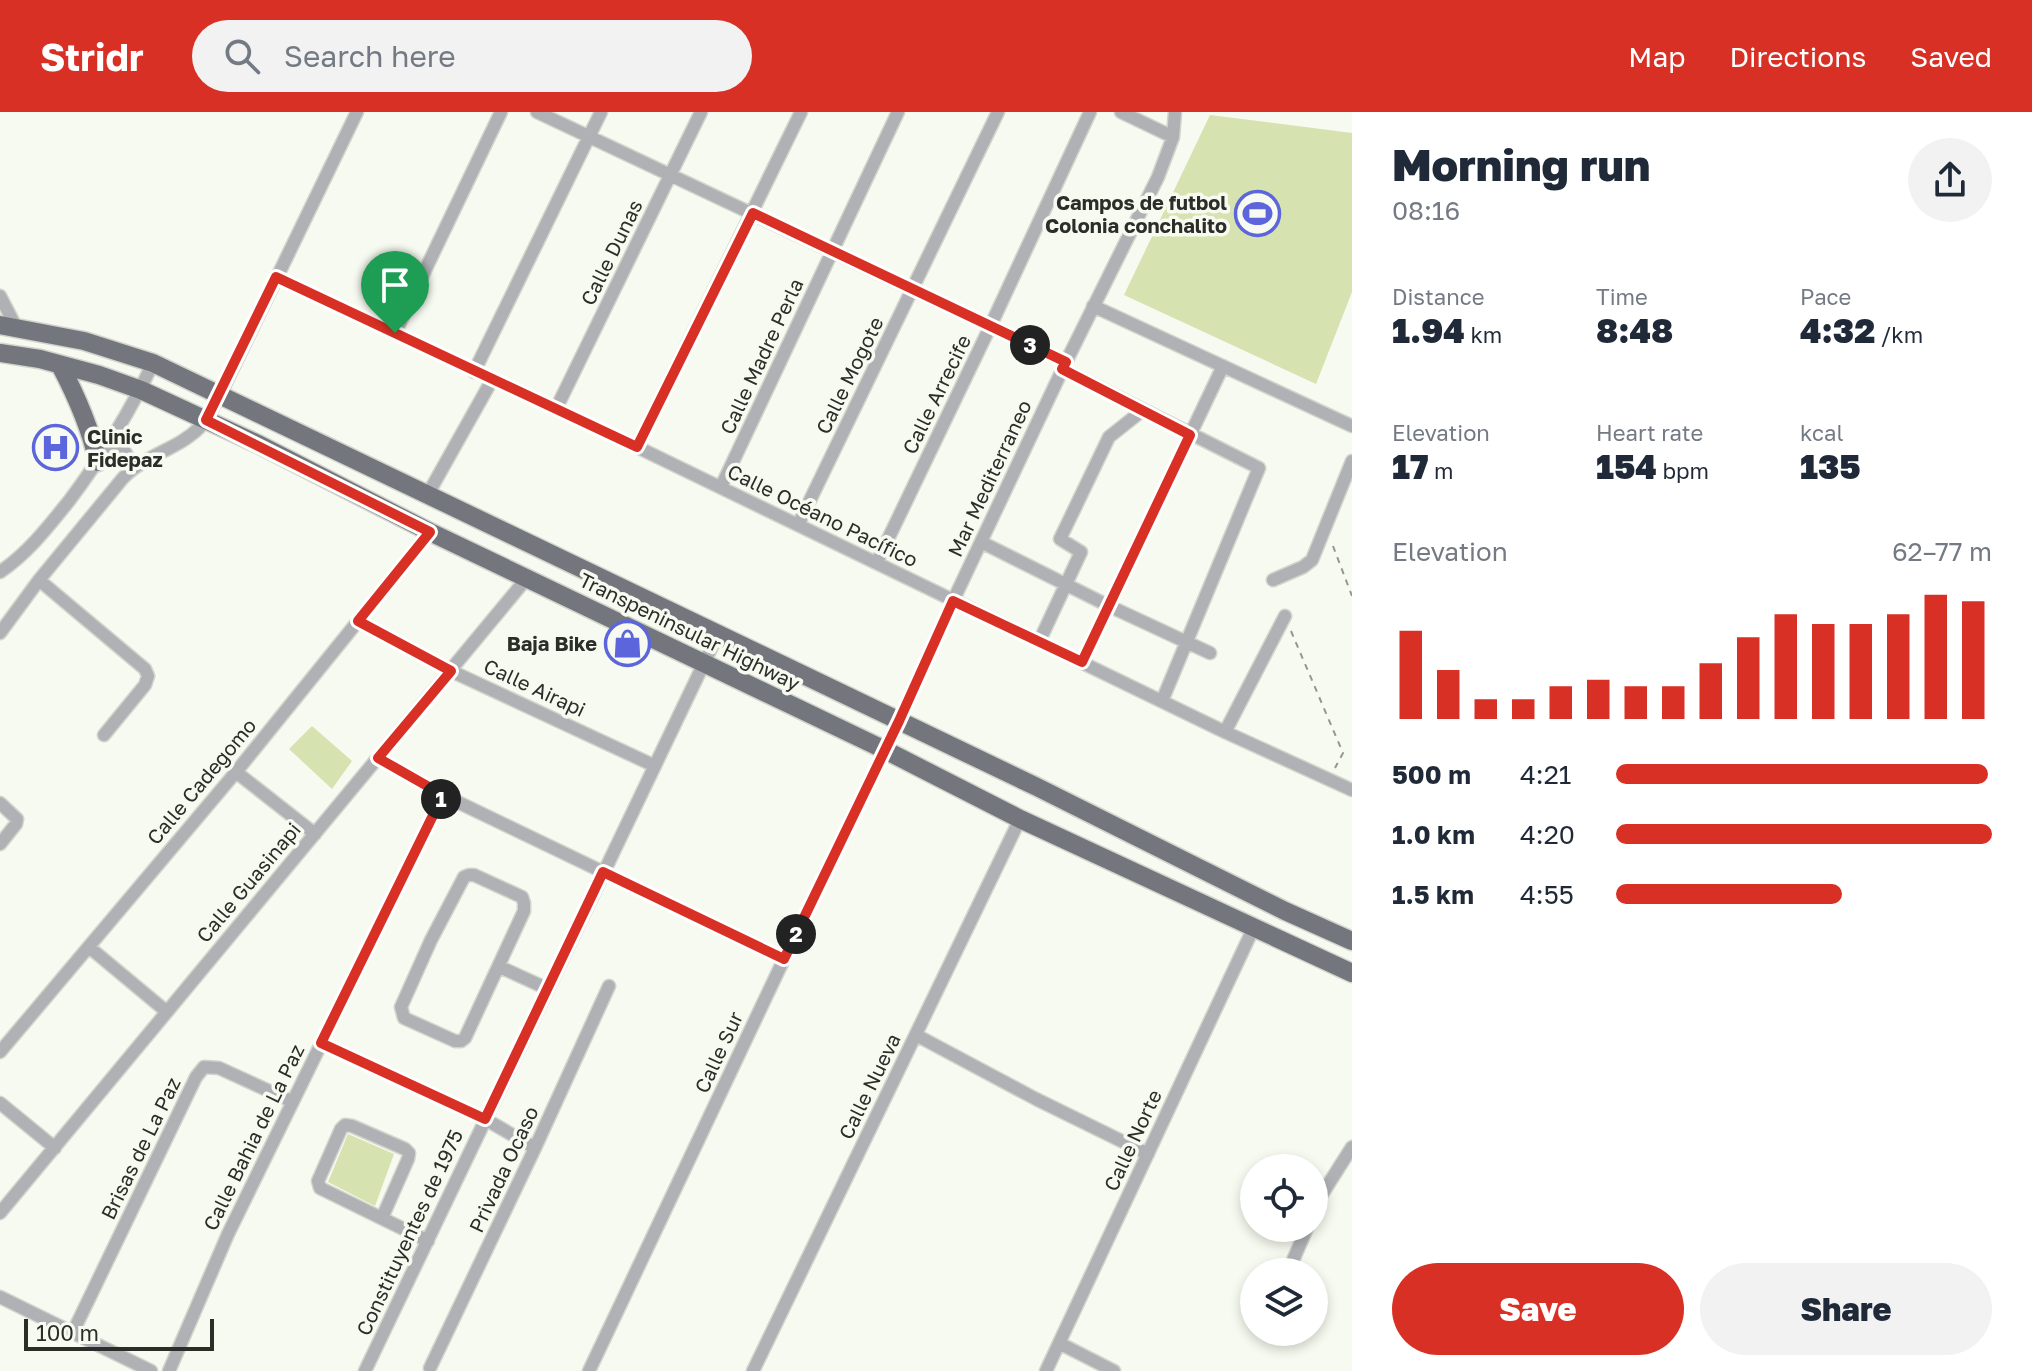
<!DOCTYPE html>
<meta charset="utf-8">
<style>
body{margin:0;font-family:"Golos Text",sans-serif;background:#f2f2f3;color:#1f2937;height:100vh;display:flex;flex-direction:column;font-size:30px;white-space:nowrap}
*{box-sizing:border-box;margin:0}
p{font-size:26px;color:#747a83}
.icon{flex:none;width:44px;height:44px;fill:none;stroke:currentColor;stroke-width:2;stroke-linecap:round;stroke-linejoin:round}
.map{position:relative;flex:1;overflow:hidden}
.sheet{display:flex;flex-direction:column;background:#fff;width:680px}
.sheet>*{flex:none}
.fabs{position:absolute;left:1240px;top:1042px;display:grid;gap:16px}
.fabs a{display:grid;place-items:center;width:88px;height:88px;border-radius:50%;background:#fff;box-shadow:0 4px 12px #0003;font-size:40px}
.scale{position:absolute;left:24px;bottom:20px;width:190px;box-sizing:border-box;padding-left:8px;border:4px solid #2c2d29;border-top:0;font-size:22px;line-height:28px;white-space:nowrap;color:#2c2d29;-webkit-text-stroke:6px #f7faf0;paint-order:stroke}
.pin{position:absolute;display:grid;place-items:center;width:68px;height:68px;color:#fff;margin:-82px -34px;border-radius:50% 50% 50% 0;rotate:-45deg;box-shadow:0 0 8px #0007}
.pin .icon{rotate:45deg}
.km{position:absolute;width:40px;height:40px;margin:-20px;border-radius:50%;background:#222;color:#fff;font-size:22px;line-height:40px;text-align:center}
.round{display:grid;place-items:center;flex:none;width:84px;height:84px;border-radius:42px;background:#f2f2f3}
.headline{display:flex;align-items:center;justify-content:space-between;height:136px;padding:0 40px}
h1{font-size:44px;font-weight:800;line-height:60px}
.figures{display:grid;grid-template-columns:repeat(3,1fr);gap:12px;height:136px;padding:8px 40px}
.figures div{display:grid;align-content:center}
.figures b{font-size:34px;font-weight:800}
.figures small{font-size:22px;font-weight:400}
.figures p{font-size:22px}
.chart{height:224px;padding:16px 40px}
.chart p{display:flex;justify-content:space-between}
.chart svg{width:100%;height:144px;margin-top:8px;stroke:#d93025;stroke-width:6}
.action{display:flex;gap:16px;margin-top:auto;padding:16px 40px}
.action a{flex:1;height:92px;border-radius:48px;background:#d93025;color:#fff;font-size:32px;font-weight:800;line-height:92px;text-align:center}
.action a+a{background:#f2f2f3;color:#1f2937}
ul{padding:0 40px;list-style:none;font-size:26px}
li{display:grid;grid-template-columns:128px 96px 1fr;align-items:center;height:60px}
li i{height:20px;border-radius:10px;background:#d93025}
header{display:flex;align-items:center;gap:48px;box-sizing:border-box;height:112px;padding:0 40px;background:#d93025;color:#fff}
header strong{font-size:38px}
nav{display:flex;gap:44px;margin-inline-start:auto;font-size:28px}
.search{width:560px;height:72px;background:#f2f2f3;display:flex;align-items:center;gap:20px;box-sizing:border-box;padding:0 28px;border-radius:44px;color:#747a83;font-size:30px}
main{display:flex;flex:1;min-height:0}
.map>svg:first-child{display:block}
.green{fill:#d6e2af}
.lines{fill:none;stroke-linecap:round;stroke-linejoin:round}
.minor-casing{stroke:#d2d5cc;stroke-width:15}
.primary-casing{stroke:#d2d5cc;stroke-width:21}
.path{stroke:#959790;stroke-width:2;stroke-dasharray:6 6;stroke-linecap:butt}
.minor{stroke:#b0b1b5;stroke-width:12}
.primary{stroke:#74767d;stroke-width:18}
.route-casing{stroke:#fff;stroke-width:16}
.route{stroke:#d93025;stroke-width:10}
.labels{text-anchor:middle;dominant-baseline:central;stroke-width:7;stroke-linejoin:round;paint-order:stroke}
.poi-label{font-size:20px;font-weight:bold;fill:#2c2d29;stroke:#f7faf0;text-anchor:end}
.street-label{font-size:20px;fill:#2c2d29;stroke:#f7faf0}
</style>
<header>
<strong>Stridr</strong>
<div class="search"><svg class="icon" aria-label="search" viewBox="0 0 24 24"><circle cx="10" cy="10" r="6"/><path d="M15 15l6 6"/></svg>Search here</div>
<nav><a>Map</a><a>Directions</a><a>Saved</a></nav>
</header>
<main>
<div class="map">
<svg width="1352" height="1259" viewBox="0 0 1352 1259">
<rect width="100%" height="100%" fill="#f7faf0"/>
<!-- green -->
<path class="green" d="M1210 3 1352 21V180L1316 272 1124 183Z
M312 614 352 649 332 677 289 637Z
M348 1022 394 1042 375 1094 328 1070Z"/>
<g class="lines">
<defs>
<path id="minor" d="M537 0 1066 250
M1121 0 1173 25
M276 165 637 335 1225 620 1352 678
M0 184 16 215
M1093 194 1352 314
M395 221 501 0
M1062 257 1259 356 1162 589
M474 260 601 0
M556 297 701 0
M111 331C125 335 129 344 131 357
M637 335 801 0
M721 375 898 0
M428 382 492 268
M798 413 998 0
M981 430 1109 494 1210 541
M877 450 990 215 1090 0
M0 460C28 441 48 415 69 389 102 345 130 300 153 251
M39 468 145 557 148 564 145 573 104 623
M1273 468 1303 455 1312 448 1352 349
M358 509 451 559 655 654
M0 521 39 468 123 366C145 343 178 337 199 316 208 307 214 294 220 283L357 0
M1039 530 1081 440 1060 427 1109 325 1143 298
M1082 550 1223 254
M1225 620 1285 504
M378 646 443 683 784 847
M236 660 315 722
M0 691 17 707 16 712 0 732
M469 763H474L522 785 524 791V799L465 926 461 929H455L404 906 401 895 431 828 464 765Z
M89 835 167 900
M500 855 548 877
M916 923 1036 987 1148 1042
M321 931 485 1007 535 1036
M0 940 236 660 430 420
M0 991 55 1036
M1314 1099 1319 1087 1352 1035
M0 1101 527 466
M382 1106 408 1047 409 1041 405 1037 352 1014 345 1013 341 1017 318 1069 320 1076 428 1129
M1288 1160 1307 1116
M0 1185 151 1259
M73 1220 196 965 204 955 219 956 291 989
M1059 1231 1114 1259
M430 1256 535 1036 609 874
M169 1259 228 1122 443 683
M365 1259 718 522
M589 1259 784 847 899 609 953 489 1066 250 1158 65 1173 25 1175 0
M753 1259 1020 707
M1046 1259 1254 815"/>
<path id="primary" d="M0 213 84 229 153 251 1037 675 1285 799 1352 829
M0 241 40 247 99 263 141 278 260 333 430 420 885 638 1020 707 1352 861
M60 253C77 285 90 315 98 350"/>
</defs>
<!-- minor casing -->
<use href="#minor" class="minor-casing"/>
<!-- primary casing -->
<use href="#primary" class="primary-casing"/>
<!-- path -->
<path class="path" d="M1333 434 1352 484
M1291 519 1343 641 1335 656"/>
<!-- minor -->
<use href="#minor" class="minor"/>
<!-- primary -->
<use href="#primary" class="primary"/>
</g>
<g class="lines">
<defs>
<path id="route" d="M753 101 1066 250 1062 257 1190 323 1082 550 953 489 899 609 784 847 603 760 485 1007 321 931 443 683 378 646 451 559 358 509 430 420 206 308 276 165 637 335Z"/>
</defs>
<!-- route casing -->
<use href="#route" class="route-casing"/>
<!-- route -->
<use href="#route" class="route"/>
</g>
<!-- icons -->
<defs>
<symbol id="stadium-ring" viewBox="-11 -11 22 22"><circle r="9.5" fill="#f7faf0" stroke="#5d65dc" stroke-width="1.5"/><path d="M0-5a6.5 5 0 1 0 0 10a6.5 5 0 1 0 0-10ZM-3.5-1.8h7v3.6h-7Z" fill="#5d65dc"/></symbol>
<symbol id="hospital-ring" viewBox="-11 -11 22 22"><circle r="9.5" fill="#f7faf0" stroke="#5d65dc" stroke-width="1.5"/><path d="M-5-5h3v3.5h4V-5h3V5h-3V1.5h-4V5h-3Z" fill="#5d65dc"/></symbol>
<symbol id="shop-ring" viewBox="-11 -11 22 22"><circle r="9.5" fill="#f7faf0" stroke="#5d65dc" stroke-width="1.5"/><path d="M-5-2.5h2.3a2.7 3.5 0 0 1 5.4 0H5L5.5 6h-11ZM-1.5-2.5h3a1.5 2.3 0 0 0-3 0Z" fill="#5d65dc"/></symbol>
</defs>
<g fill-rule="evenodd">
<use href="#stadium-ring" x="1232" y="76" width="51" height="51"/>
<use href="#hospital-ring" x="30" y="310" width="51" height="51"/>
<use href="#shop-ring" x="602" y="506" width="51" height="51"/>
</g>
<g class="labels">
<!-- poi labels -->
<g class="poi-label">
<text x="1227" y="90">Campos de futbol<tspan x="1227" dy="23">Colonia conchalito</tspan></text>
<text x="87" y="324" text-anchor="start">Clinic<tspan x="87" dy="23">Fidepaz</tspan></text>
<text x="597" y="531">Baja Bike</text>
</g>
<!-- street labels -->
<g class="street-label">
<text transform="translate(611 140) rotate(-64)">Calle Dunas</text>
<text transform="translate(761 244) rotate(-65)">Calle Madre Perla</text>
<text transform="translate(849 263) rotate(-64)">Calle Mogote</text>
<text transform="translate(936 282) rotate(-64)">Calle Arrecife</text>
<text transform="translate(989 366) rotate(-65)">Mar Mediterraneo</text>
<text transform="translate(823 403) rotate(26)">Calle Océano Pacífico</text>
<text transform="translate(690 519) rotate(26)">Transpeninsular Highway</text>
<text transform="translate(535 575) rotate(25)">Calle Airapi</text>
<text transform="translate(201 669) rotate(-50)">Calle Cadegomo</text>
<text transform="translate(248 770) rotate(-50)">Calle Guasinapi</text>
<text transform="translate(718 940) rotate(-65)">Calle Sur</text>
<text transform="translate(869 974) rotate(-64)">Calle Nueva</text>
<text transform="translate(253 1025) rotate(-64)">Calle Bahia de La Paz</text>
<text transform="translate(1132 1028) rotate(-65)">Calle Norte</text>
<text transform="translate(140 1036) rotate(-64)">Brisas de La Paz</text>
<text transform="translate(503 1057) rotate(-65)">Privada Ocaso</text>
<text transform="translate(409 1120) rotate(-65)">Constituyentes de 1975</text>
</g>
</g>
</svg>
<div class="fabs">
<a><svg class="icon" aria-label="locate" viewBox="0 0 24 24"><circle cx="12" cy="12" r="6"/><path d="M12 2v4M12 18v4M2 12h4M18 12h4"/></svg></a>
<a><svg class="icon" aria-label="layers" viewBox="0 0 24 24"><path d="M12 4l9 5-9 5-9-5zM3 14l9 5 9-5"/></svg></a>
</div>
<div class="scale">100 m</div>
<div class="pin" style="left:395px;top:221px;background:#1e9e55"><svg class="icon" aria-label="arrive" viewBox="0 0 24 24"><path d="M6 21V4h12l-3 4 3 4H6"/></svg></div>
<b class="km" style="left:441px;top:687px">1</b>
<b class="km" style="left:796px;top:822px">2</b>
<b class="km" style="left:1030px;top:233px">3</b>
</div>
<section class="sheet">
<div class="headline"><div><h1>Morning run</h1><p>08:16</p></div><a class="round"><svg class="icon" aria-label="share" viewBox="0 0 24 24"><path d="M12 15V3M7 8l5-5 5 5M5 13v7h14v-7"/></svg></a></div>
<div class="figures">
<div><p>Distance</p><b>1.94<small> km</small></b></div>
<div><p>Time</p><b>8:48</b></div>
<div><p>Pace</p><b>4:32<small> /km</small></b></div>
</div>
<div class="figures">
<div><p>Elevation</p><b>17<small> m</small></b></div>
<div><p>Heart rate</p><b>154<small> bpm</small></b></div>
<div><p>kcal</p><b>135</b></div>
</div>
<div class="chart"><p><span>Elevation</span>62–77 m</p>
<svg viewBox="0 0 160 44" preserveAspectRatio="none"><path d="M5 44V17M15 44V29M25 44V38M35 44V38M45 44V34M55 44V32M65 44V34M75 44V34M85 44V27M95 44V19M105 44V12M115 44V15M125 44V15M135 44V12M145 44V6M155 44V8"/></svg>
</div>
<ul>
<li><b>500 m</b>4:21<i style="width:99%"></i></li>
<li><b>1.0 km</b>4:20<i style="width:100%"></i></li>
<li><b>1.5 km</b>4:55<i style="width:60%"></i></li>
</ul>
<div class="action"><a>Save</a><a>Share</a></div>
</section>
</main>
